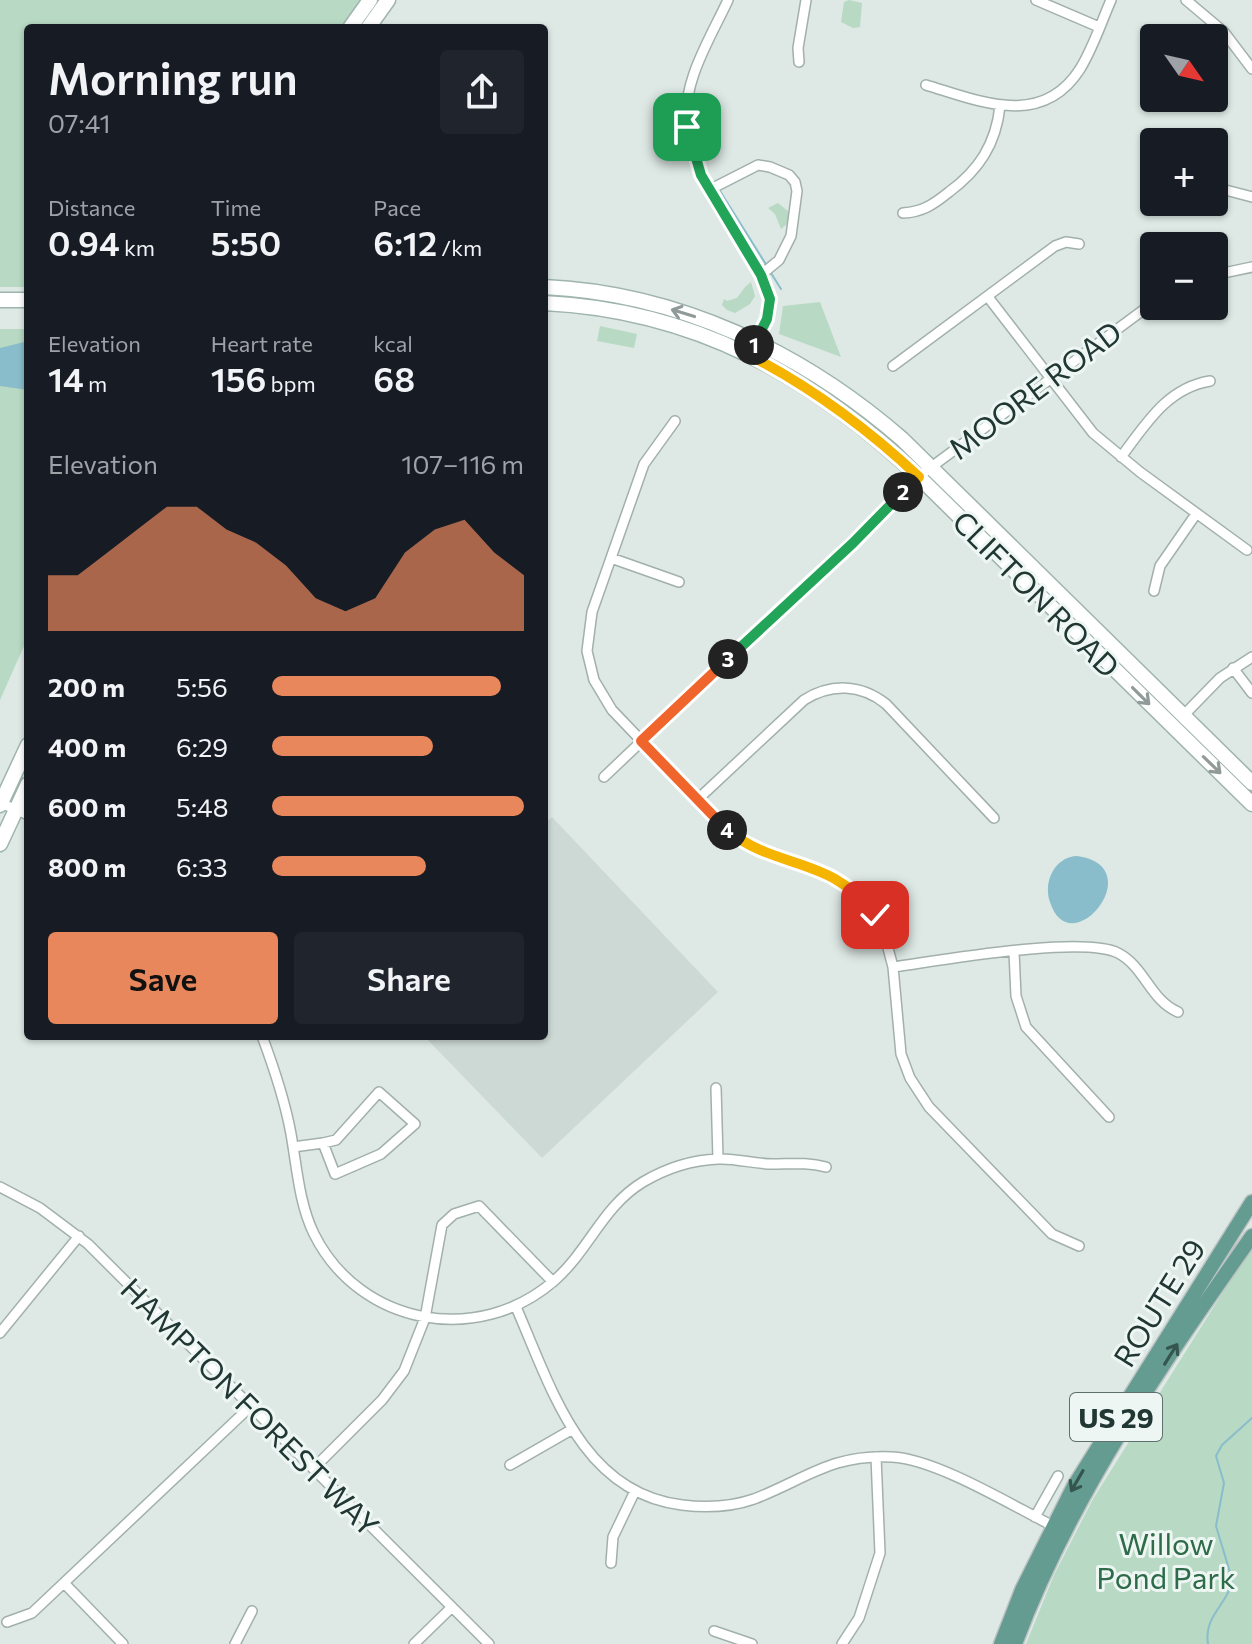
<!DOCTYPE html>
<meta charset="utf-8">
<style>
body{margin:0;font-family:Commissioner,sans-serif;background:#20242c;color:#f1f3f6;height:100vh;display:flex;flex-direction:column;font-size:30px;white-space:nowrap}
*{box-sizing:border-box;margin:0}
p{font-size:26px;color:#9ea1a6}
.icon{flex:none;width:44px;height:44px;fill:none;stroke:currentColor;stroke-width:2;stroke-linecap:round;stroke-linejoin:round}
.map{position:relative;flex:1;overflow:hidden}
.details{position:absolute;left:24px;top:24px;width:524px;height:1016px;display:flex;flex-direction:column;background:#171b24;border-radius:8px;box-shadow:0 2px 6px #0004}
.details>*{flex:none}
.needle{width:52px;rotate:124deg}
.fabs{position:absolute;left:1140px;top:24px;display:grid;gap:16px}
.fabs a{display:grid;place-items:center;width:88px;height:88px;border-radius:8px;background:#171b24;box-shadow:0 2px 6px #0004;font-size:40px}
.pin{position:absolute;display:grid;place-items:center;width:68px;height:68px;color:#fff;margin:-34px;border-radius:16px;box-shadow:0 4px 12px #0006}
.km{position:absolute;width:40px;height:40px;margin:-20px;border-radius:50%;background:#222;color:#fff;font-size:22px;line-height:40px;text-align:center}
.round{display:grid;place-items:center;flex:none;width:84px;height:84px;border-radius:8px;background:#20242c}
.overview{display:flex;align-items:center;justify-content:space-between;height:136px;padding:0 24px}
h1{font-size:44px;font-weight:600;line-height:60px}
.stats{display:grid;grid-template-columns:repeat(3,1fr);gap:12px;height:136px;padding:8px 24px}
.stats div{display:grid;align-content:center}
.stats b{font-size:34px;font-weight:600}
.stats small{font-size:22px;font-weight:400}
.stats p{font-size:22px}
.chart{height:224px;padding:16px 24px}
.chart p{display:flex;justify-content:space-between}
.chart svg{width:100%;height:144px;margin-top:8px;fill:#e9875c;opacity:.7}
.primary-button{display:flex;gap:16px;margin-top:auto;padding:16px 24px}
.primary-button a{flex:1;height:92px;border-radius:8px;background:#e9875c;color:#111;font-size:32px;font-weight:600;line-height:92px;text-align:center}
.primary-button a+a{background:#20242c;color:#f1f3f6}
ul{padding:0 24px;list-style:none;font-size:26px}
li{display:grid;grid-template-columns:128px 96px 1fr;align-items:center;height:60px}
li i{height:20px;border-radius:10px;background:#e9875c}
.map>svg:first-child{display:block}
.built{fill:#cdd9d4}
.green{fill:#b8d9c3}
.water{fill:#89bdcb}
.lines{fill:none;stroke-linecap:round;stroke-linejoin:round}
.stream{stroke:#89bdcb;stroke-width:2}
.minor-casing{stroke:#a2b0ac;stroke-width:12}
.secondary-casing{stroke:#9eb4ad;stroke-width:17}
.primary-casing{stroke:#bcc3c2;stroke-width:17}
.minor{stroke:#fff;stroke-width:9}
.secondary{stroke:#fff;stroke-width:14}
.primary{stroke:#659c91;stroke-width:14}
.oneway{stroke:#909b99}
.oneway2{stroke:#35554f}
.split-1-casing{stroke:#fff;stroke-width:16}
.split-2-casing{stroke:#fff;stroke-width:16}
.split-3-casing{stroke:#fff;stroke-width:16}
.split-4-casing{stroke:#fff;stroke-width:16}
.split-5-casing{stroke:#fff;stroke-width:16}
.split-1{stroke:#22a559;stroke-width:10}
.split-2{stroke:#f5b400;stroke-width:10}
.split-3{stroke:#22a559;stroke-width:10}
.split-4{stroke:#f0652b;stroke-width:10}
.split-5{stroke:#f5b400;stroke-width:10}
.labels{text-anchor:middle;dominant-baseline:central;stroke-width:6;stroke-linejoin:round;paint-order:stroke}
.shield{fill:#eef6f3;stroke:#5e706d;stroke-width:2}
.shield-label{font-size:28px;font-weight:bold;fill:#213733}
.street-label{font-size:30px;fill:#213733;stroke:#eef6f3}
.park-label{font-size:30px;fill:#2e6c49;stroke:#eef6f3}
</style>
<div class="map">
<svg width="1252" height="1644" viewBox="0 0 1252 1644">
<rect width="100%" height="100%" fill="#dee9e5"/>
<!-- built -->
<path class="built" d="M552 817 718 992 542 1158 424 1036H544V824Z"/>
<!-- green -->
<path class="green" d="M0 0H370L350 28H28V287H0Z
M849 0 862 3 860 27 853 28 841 22 844 2Z
M778 203 789 212 788 223 781 229 775 214 768 208Z
M751 282 755 296 750 304 735 313 727 310 722 305 724 299 727 301 737 298 745 287Z
M820 302 841 357 779 334 783 306Z
M600 326 637 334 634 348 597 341Z
M0 329H28V637L0 700Z
M1252 1246V1644H1026L1054 1575 1093 1499Z"/>
<!-- water -->
<path class="water" d="M28 341V390L0 386V348Z
M1077 856C1152 866 1070 966 1050 902 1043 883 1054 857 1077 856Z"/>
<g class="lines">
<!-- stream -->
<path class="stream" d="M720 191 767 266
M771 273 781 289
M1208 1644C1203 1615 1230 1603 1232 1579L1216 1526 1224 1483 1216 1456 1222 1445 1252 1418"/>
<defs>
<path id="minor" d="M728 0C710 39 681 83 687 127 692 170 719 209 741 244 751 260 767 278 769 298 771 314 761 331 754 344
M1036 0 1099 27
M1186 0 1224 32 1252 69
M799 62 798 48 806 0
M926 85C979 101 1042 129 1080 69 1093 48 1101 23 1111 0
M1214 187 1252 197
M709 190 758 165 770 167 789 175 795 182 797 191 791 236 779 260 761 275
M903 213C923 212 934 204 949 192 979 170 996 144 1000 106
M1214 275 1252 267
M988 297 1093 433 1140 472 1247 550
M893 366 1055 246 1066 242 1079 244
M675 421 644 464 592 612 587 651 594 680 612 710 725 828 757 849 831 875 868 906 884 933 893 967 901 1054 910 1078 929 1107 1052 1234 1079 1246
M1121 457C1146 424 1167 388 1210 381
M611 558 679 582
M1154 591 1160 566 1196 514
M1233 668 1252 693
M1182 717 1220 678 1252 657
M604 777 926 471 1154 302
M697 800 804 700C831 683 861 684 886 704L994 818
M1 803 28 815
M1014 952 1016 996 1026 1027 1109 1117
M893 967C938 961 1082 935 1118 953 1145 967 1150 1000 1178 1012
M262 1036C274 1068 285 1101 291 1134 297 1168 299 1203 314 1234 360 1326 479 1347 555 1280 589 1250 603 1206 643 1182 665 1169 692 1160 718 1159 736 1158 754 1164 772 1164 791 1164 807 1162 826 1167
M716 1088 718 1159
M379 1092 415 1124 381 1154 335 1174 323 1143 336 1140Z
M293 1147 323 1143
M0 1187 40 1208 88 1244 489 1644
M516 1307C551 1387 581 1493 682 1505 706 1508 731 1507 754 1499 806 1479 831 1454 892 1457 936 1459 1011 1505 1053 1526
M0 1333 79 1236
M510 1465 571 1430
M314 1468 382 1400 404 1371 425 1318 442 1225 454 1214 479 1206 553 1282
M1035 1517 1058 1476
M611 1563 613 1537 635 1491
M64 1583 123 1644
M7 1622 32 1613 251 1406
M714 1631 752 1644
M235 1644 252 1611
M414 1644 452 1607
M842 1644 859 1618 880 1553 876 1457"/>
<path id="secondary" d="M350 28 370 0
M368 28 388 0
M544 287C678 293 802 352 902 439L1252 783
M0 300H28
M544 303C695 310 812 376 919 477L1252 804
M0 805 28 745
M0 844 28 784"/>
<path id="primary" d="M1001 1644 1022 1590 1074 1486 1252 1202
M1015 1644C1070 1496 1162 1364 1252 1236"/>
</defs>
<!-- minor casing -->
<use href="#minor" class="minor-casing"/>
<!-- secondary casing -->
<use href="#secondary" class="secondary-casing"/>
<!-- primary casing -->
<use href="#primary" class="primary-casing"/>
<!-- minor -->
<use href="#minor" class="minor"/>
<!-- secondary -->
<use href="#secondary" class="secondary"/>
<!-- primary -->
<use href="#primary" class="primary"/>
</g>
<!-- one-way arrows -->
<defs><path id="oneway-shaft" d="M-6 0H5M1.5-3L5.5 0L1.5 3" fill="none" stroke-width="1.6" stroke-linecap="round" stroke-linejoin="round" transform="scale(2)"/></defs>
<g class="oneway">
<use href="#oneway-shaft" transform="translate(683 313) rotate(-163)"/>
<use href="#oneway-shaft" transform="translate(1141 696) rotate(45)"/>
<use href="#oneway-shaft" transform="translate(1212 765) rotate(44)"/>
</g>
<g class="oneway2">
<use href="#oneway-shaft" transform="translate(1171 1354) rotate(-58)"/>
<use href="#oneway-shaft" transform="translate(1077 1481) rotate(120)"/>
</g>
<g class="lines">
<defs>
<path id="split-1" d="M687 127 701 175 761 275 770 299 767 319 754 345"/>
<path id="split-2" d="M754 345 749 355C813 388 867 428 919 477L903 492"/>
<path id="split-3" d="M728 659 853 543 903 492"/>
<path id="split-4" d="M727 830 641 741 728 659"/>
<path id="split-5" d="M727 830C778 871 831 855 875 915"/>
</defs>
<!-- split-1 casing -->
<use href="#split-1" class="split-1-casing"/>
<!-- split-2 casing -->
<use href="#split-2" class="split-2-casing"/>
<!-- split-3 casing -->
<use href="#split-3" class="split-3-casing"/>
<!-- split-4 casing -->
<use href="#split-4" class="split-4-casing"/>
<!-- split-5 casing -->
<use href="#split-5" class="split-5-casing"/>
<!-- split-1 -->
<use href="#split-1" class="split-1"/>
<!-- split-2 -->
<use href="#split-2" class="split-2"/>
<!-- split-3 -->
<use href="#split-3" class="split-3"/>
<!-- split-4 -->
<use href="#split-4" class="split-4"/>
<!-- split-5 -->
<use href="#split-5" class="split-5"/>
</g>
<g class="labels">
<!-- shield labels -->
<rect class="shield" x="1070" y="1393" width="92" height="48" rx="6"/>
<g class="shield-label">
<text x="1116" y="1417">US 29</text>
</g>
<!-- street labels -->
<g class="street-label">
<text transform="translate(1034 389) rotate(-37)">MOORE ROAD</text>
<text transform="translate(1037 593) rotate(45)">CLIFTON ROAD</text>
<text transform="translate(1158 1302) rotate(-58)">ROUTE 29</text>
<text transform="translate(251 1406) rotate(45)">HAMPTON FOREST WAY</text>
</g>
<!-- park labels -->
<g class="park-label">
<text x="1166" y="1542">Willow<tspan x="1166" dy="34">Pond Park</tspan></text>
</g>
</g>
</svg>
<div class="fabs">
<a><svg class="needle" viewBox="-14 -14 28 28"><path d="M0-13l5 13h-10z" fill="#e53935"/><path d="M0 13l5-13h-10z" fill="#9ea1a6"/></svg></a>
<a>+</a>
<a>−</a>
</div>
<div class="pin" style="left:687px;top:127px;background:#1e9e55"><svg class="icon" aria-label="arrive" viewBox="0 0 24 24"><path d="M6 21V4h12l-3 4 3 4H6"/></svg></div>
<div class="pin" style="left:875px;top:915px;background:#d93025"><svg class="icon" aria-label="check" viewBox="0 0 24 24"><path d="M5 12l5 5 9-10"/></svg></div>
<b class="km" style="left:754px;top:345px">1</b>
<b class="km" style="left:903px;top:492px">2</b>
<b class="km" style="left:728px;top:659px">3</b>
<b class="km" style="left:727px;top:830px">4</b>
<section class="details">
<div class="overview"><div><h1>Morning run</h1><p>07:41</p></div><a class="round"><svg class="icon" aria-label="share" viewBox="0 0 24 24"><path d="M12 15V3M7 8l5-5 5 5M5 13v7h14v-7"/></svg></a></div>
<div class="stats">
<div><p>Distance</p><b>0.94<small> km</small></b></div>
<div><p>Time</p><b>5:50</b></div>
<div><p>Pace</p><b>6:12<small> /km</small></b></div>
</div>
<div class="stats">
<div><p>Elevation</p><b>14<small> m</small></b></div>
<div><p>Heart rate</p><b>156<small> bpm</small></b></div>
<div><p>kcal</p><b>68</b></div>
</div>
<div class="chart"><p><span>Elevation</span>107–116 m</p>
<svg viewBox="0 0 160 44" preserveAspectRatio="none"><path d="M0 44V27L10 27L20 20L30 13L40 6L50 6L60 13L70 17L80 24L90 34L100 38L110 34L120 20L130 13L140 10L150 20L160 27V44z"/></svg>
</div>
<ul>
<li><b>200 m</b>5:56<i style="width:91%"></i></li>
<li><b>400 m</b>6:29<i style="width:64%"></i></li>
<li><b>600 m</b>5:48<i style="width:100%"></i></li>
<li><b>800 m</b>6:33<i style="width:61%"></i></li>
</ul>
<div class="primary-button"><a>Save</a><a>Share</a></div>
</section>
</div>
